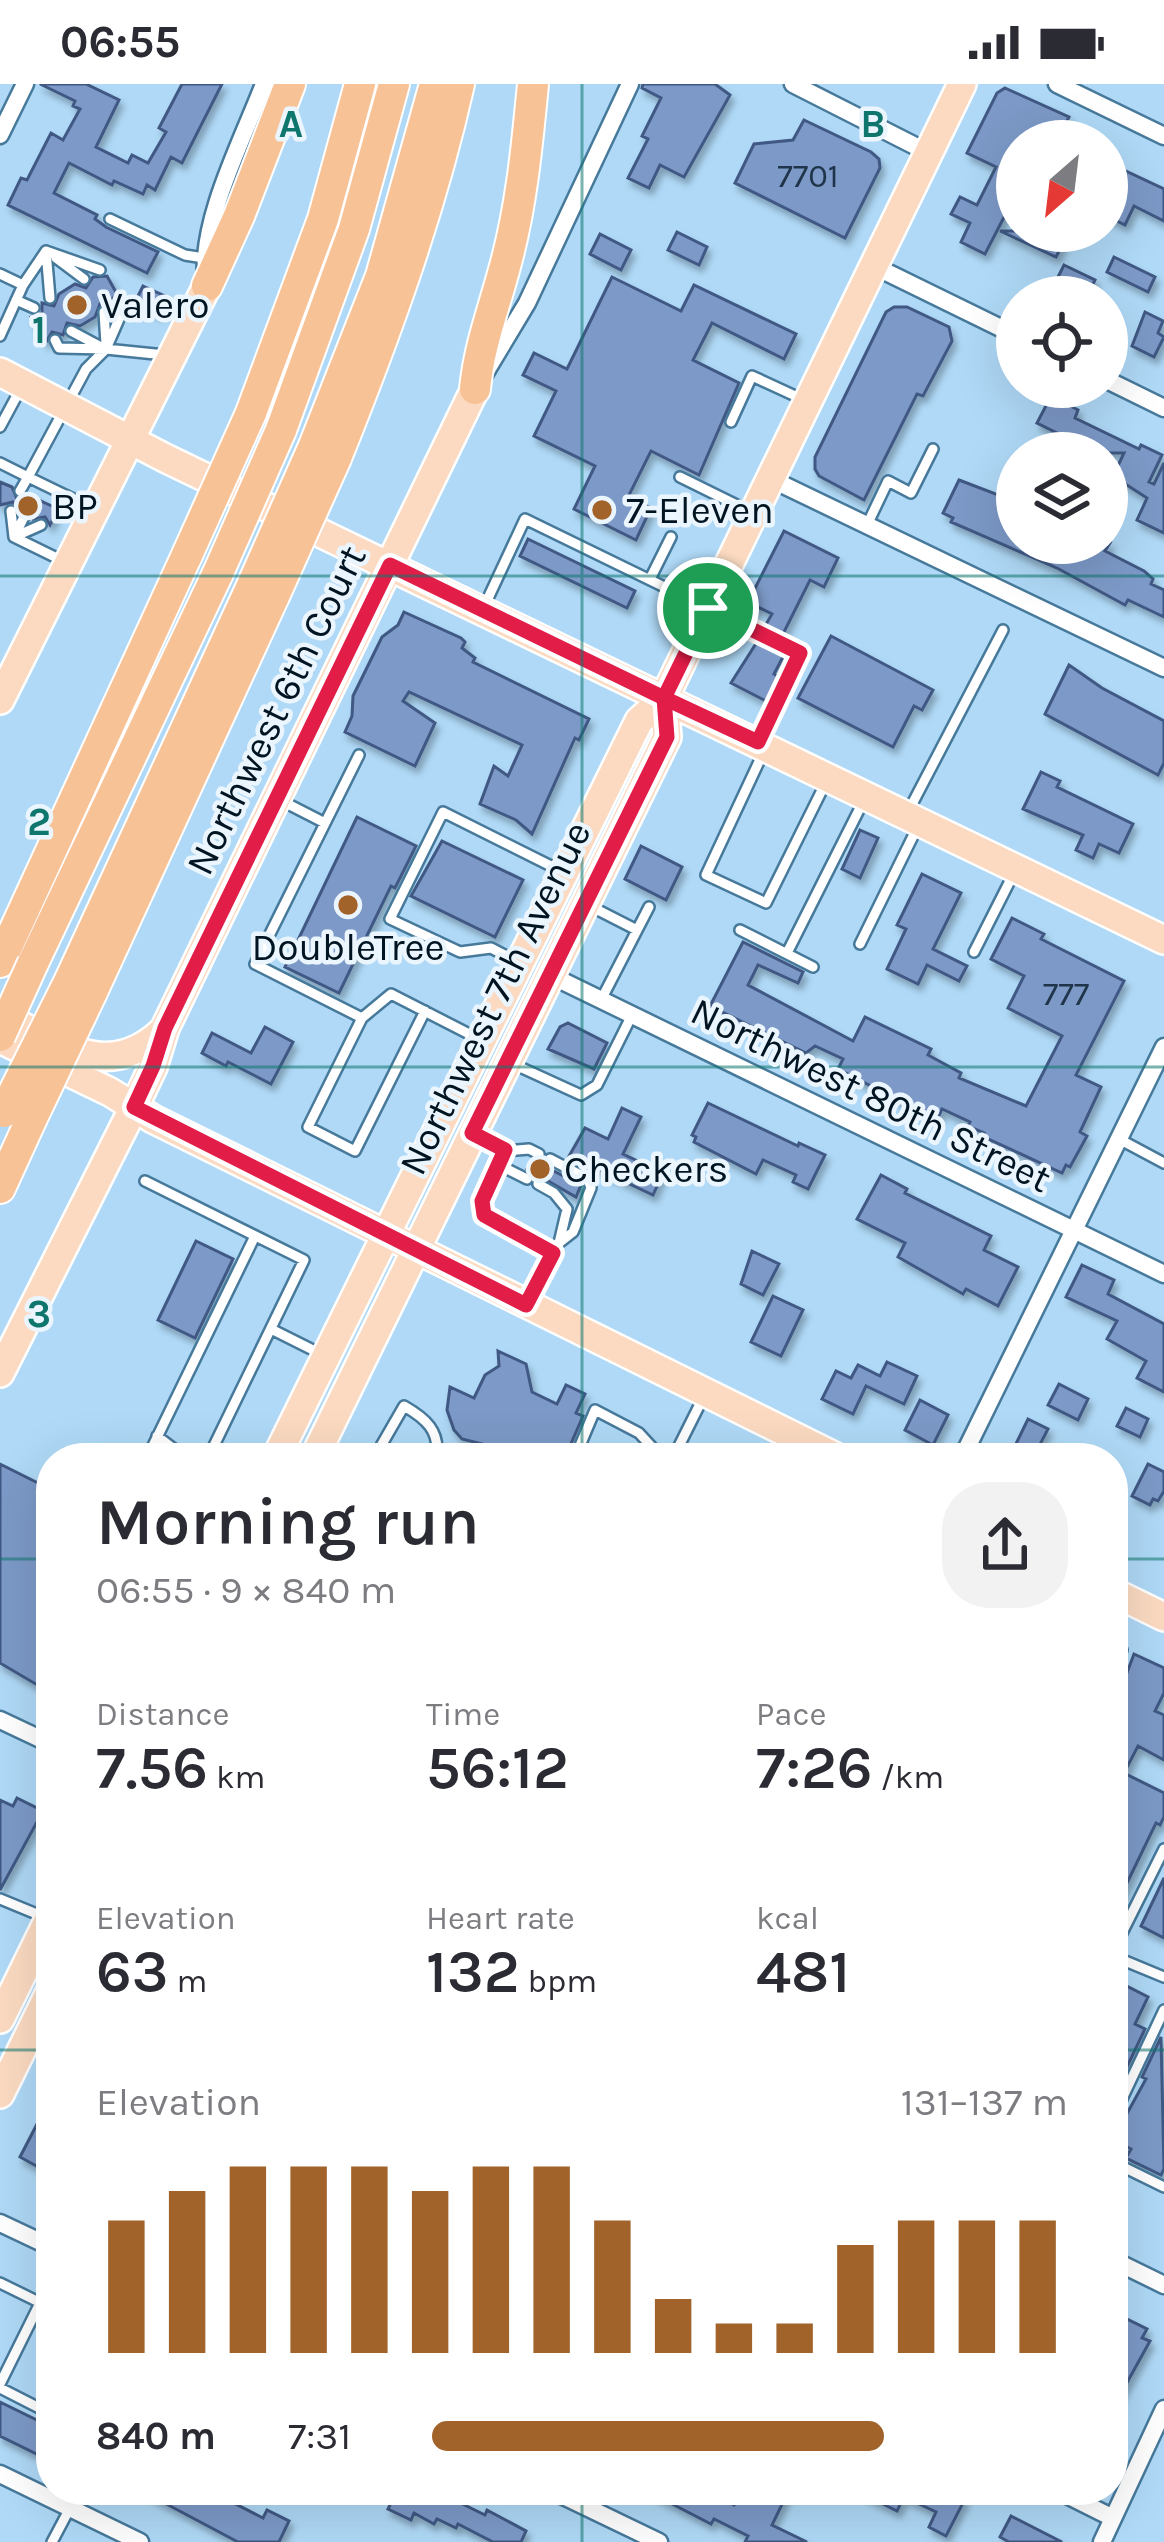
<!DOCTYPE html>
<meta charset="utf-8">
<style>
body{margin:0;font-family:Karla,sans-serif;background:#f2f2f3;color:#2b2b33;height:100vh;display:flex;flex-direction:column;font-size:45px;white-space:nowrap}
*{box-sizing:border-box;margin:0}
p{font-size:39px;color:#7c7c81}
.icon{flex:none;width:66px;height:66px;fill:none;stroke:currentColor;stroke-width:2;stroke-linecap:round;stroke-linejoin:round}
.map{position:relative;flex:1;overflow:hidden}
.side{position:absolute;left:36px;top:1359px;width:1092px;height:1062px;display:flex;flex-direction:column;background:#fff;border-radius:48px;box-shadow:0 12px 48px #0002}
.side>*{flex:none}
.needle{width:78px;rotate:208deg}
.tools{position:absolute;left:996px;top:36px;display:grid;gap:24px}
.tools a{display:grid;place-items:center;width:132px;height:132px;border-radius:50%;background:#fff;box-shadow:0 12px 48px #0002;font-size:60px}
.pin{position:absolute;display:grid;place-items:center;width:102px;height:102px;color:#fff;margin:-51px;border:6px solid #fff;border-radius:50%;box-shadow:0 3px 12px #0007}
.round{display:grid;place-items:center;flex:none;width:126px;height:126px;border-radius:48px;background:#f2f2f3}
.summary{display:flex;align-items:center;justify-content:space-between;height:204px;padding:0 60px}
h1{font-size:66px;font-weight:600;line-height:90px}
.figures{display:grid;grid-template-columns:repeat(3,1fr);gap:18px;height:204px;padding:12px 60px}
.figures div{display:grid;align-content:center}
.figures b{font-size:60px;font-weight:600}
.figures small{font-size:33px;font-weight:400}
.figures p{font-size:33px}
.chart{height:336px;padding:24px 60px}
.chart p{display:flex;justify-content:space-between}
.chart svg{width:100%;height:216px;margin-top:12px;stroke:#a2632a;stroke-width:6}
ul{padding:0 60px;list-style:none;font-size:39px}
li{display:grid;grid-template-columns:192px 144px 1fr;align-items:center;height:90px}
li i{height:30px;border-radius:15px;background:#a2632a}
.status{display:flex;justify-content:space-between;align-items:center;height:84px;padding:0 60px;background:#fff;direction:ltr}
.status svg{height:33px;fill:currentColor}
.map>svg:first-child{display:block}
.building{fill:#7c99c7;stroke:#3f5983;stroke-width:3;filter:url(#shadow)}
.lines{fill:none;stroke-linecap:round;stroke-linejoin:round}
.service-casing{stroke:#47799b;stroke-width:14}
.minor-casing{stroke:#47799b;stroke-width:21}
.primary-casing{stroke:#fff;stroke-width:32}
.motorway-casing{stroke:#fff;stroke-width:34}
.service{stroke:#fff;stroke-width:9}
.minor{stroke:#fff;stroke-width:16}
.primary{stroke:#fbdac1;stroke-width:27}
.motorway{stroke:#f8c297;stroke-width:30}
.motorway-bridge-casing{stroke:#fff;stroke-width:34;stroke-linecap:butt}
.motorway-bridge{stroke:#f8c297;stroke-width:30}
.route-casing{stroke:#fff;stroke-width:24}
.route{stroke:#e11d48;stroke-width:15}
.grid{fill:none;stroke:#0f766e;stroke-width:3;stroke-opacity:0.55}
.poi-dot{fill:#a2632a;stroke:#ebf5fd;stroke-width:4.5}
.labels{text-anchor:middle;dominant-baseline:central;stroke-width:9;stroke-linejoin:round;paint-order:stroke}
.number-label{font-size:33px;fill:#20354a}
.poi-label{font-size:39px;fill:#011421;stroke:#ebf5fd;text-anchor:start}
.street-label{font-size:39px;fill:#011421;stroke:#ebf5fd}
.grid-label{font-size:39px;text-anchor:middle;font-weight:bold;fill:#0f766e;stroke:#ebf5fd;stroke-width:9;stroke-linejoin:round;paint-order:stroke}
</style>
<div class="status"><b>06:55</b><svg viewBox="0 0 49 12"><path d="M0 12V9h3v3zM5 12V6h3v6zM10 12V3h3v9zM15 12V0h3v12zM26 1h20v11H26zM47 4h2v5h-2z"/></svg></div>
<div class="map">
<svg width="1164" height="2458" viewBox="0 0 1164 2458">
<defs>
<filter id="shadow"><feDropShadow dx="3.5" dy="6" stdDeviation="3" flood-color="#0004"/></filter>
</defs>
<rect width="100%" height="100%" fill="#afd9f7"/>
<!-- building -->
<path class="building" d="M40 0H86L119 16 96 63 128 79 132 71 148 79 166 48 159 44 182 0H222L182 79 171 73 155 106 147 101 143 110 114 97 112 101 69 79 54 109 97 131 95 135 106 143 158 168 147 189 8 121 21 94 27 96 51 49 63 56 80 25 73 22 75 17Z
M643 0H715L730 11 684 93 660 81 649 104 628 94 648 55 642 52 661 14 642 4Z
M1005 4 1069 33 1057 57H1017V90L1010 104 1017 108 985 170 961 158 970 139 951 130 960 113 977 121 996 83 967 69 997 9Z
M804 36 871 68 879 75 880 84 845 154 735 99 754 60 793 56Z
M1111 80 1164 105V137L1134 122 1125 141 1107 132V89Z
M1000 147H1054L1066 153 1056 173Z
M677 148 707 163 699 181 668 166Z
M600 150 631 166 621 186 590 170Z
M1114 173 1155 193 1148 208 1107 188Z
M1064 181 1095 196 1087 213H1048Z
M107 192 117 210 111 216V222L100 220 95 233 80 242 67 239 63 251 52 248 46 258 31 233 42 229V219L54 222 59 210 75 200 86 204 93 193Z
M612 193 681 227 694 201 796 250 784 275 712 239 693 276 739 299 699 391 651 367 628 413 651 424 636 456 574 425 595 382 534 352 556 307 523 291 534 269 567 285Z
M143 202 167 213 159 229 135 218Z
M894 223H907L949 243 952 257 923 312 917 310 864 416 819 392 815 385V373L886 228Z
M1145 228 1163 237 1158 249 1164 253 1154 273 1132 262Z
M1051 312 1078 326 1075 334 1139 365 1141 361 1162 371 1149 398 1154 400 1164 379V449L1137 436 1147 414 1113 392 1124 369H1072L1077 359 1037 339Z
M1017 376V459H1110L1105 467 1144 487 1153 495 1151 500 1164 506V533L1128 516 1125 521 1057 484 951 438 953 434 943 429 959 396 998 411Z
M0 398 12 403 17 415 28 411 58 425 50 441 45 433 33 435 29 426 20 425 13 418 0 421Z
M784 447 838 474 824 503 810 496 783 550 765 542 772 530 748 518Z
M528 455 635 507 627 524 520 472Z
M404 528 461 554 465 558 462 564 475 574 473 578 589 635 579 656 575 654 532 750 516 736 480 720 494 682 508 692 522 661 409 608 403 617 435 639 415 682 345 648 352 632 353 612 382 553 398 541Z
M831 552 933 606 922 626 914 622 893 663 798 614Z
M757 558 784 571 774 590 779 593 766 617 731 599Z
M1069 581 1102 604 1164 637V679L1158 691 1045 630Z
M1041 688 1060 697 1057 703 1133 740 1119 769 1099 760 1093 774 1076 766 1083 751 1023 725Z
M357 733 416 762 395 804 391 802 339 909 285 883Z
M860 746 878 754 860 794 842 785Z
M442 757 523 796 495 853 411 812Z
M641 762 682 783 666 816 625 795Z
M922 790 961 809 933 865 967 882 959 897 927 881 918 900 887 885 906 845 897 841Z
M1012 834 1044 850 1041 855 1124 897 1076 991 1101 1003 1080 1048 1087 1052 1070 1083 1066 1081 1062 1089 982 1052 984 1049 968 1042 970 1038 942 1025 937 1036 838 985 843 975 815 962 806 969 710 922 743 858 803 888 798 899 758 881 748 901 853 957 865 933 931 965 928 971 961 989 959 994 1026 1022 1062 952 1008 924 1024 892 991 875Z
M568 939 607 959 594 985 548 965 560 943Z
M265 943 293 958 271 1000 228 978 226 982 202 969 212 949 251 969Z
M708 1019 798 1062 799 1059 825 1071 808 1105 793 1098 796 1091 763 1076 756 1090 694 1058 696 1053 692 1051Z
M622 1024 641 1033 623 1070 663 1089 653 1111 591 1082 589 1085 568 1074 585 1044 608 1055Z
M532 1076 581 1101 576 1113 527 1085Z
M881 1091 907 1105 905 1109 991 1152 984 1166 1018 1183 998 1222 966 1205 963 1210 898 1173 905 1159 857 1135Z
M196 1157 233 1175 195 1254 158 1236Z
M752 1167 779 1180 763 1211 741 1200Z
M1082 1181 1114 1196 1108 1210 1164 1240V1308L1137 1294 1146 1277 1107 1255 1117 1237 1066 1213Z
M773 1212 803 1226 781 1272 751 1258Z
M498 1267 526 1280 532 1308 557 1320 566 1301 585 1310 576 1329 583 1332 570 1362 571 1374H491L478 1368 482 1360 462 1355 454 1346 447 1326 450 1303 474 1314 485 1291 499 1282Z
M887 1278 917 1292 904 1320 866 1302 853 1330 822 1315 836 1287 851 1294 858 1281 880 1292Z
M1059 1300 1088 1315 1078 1336 1048 1321Z
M920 1316 948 1331 933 1361 905 1346Z
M1126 1324 1148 1335 1140 1353 1117 1342Z
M1028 1335 1048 1345 1033 1374 1012 1368Z
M0 1380 46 1403 44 1406 51 1410V1609L0 1579Z
M1148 1380 1164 1388V1407L1158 1417 1153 1415 1150 1421 1132 1412Z
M1134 1570 1164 1584V1609L1155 1627 1164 1631V1676L1138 1662 1124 1689 1164 1709V1733L1160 1741 1156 1739 1113 1828V1626Z
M17 1714 43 1727 0 1806V1716L13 1722Z
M1164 1794V1854L1141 1842Z
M1113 1895 1148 1913 1135 1940 1145 1945 1126 1985 1113 1979Z
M1161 1953 1164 2085 1161 2091 1126 2074 1131 2065 1113 2055 1146 1995 1142 1993Z
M51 2013V2090L20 2073Z
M1123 2233 1147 2245 1142 2254 1150 2257 1113 2324V2254Z
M0 2318 51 2343V2377L0 2352Z
M140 2406H233L228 2416 263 2434 267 2426 289 2437 279 2458H238Z
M397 2406H434L485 2431 487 2426 526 2447 521 2458H493L458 2440 456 2444 437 2435 434 2440 414 2429 411 2436 388 2425Z
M645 2406H704L734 2421 741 2406 766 2415 770 2406H789L772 2441 807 2458H745L748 2452 714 2435 711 2440Z
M855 2406H947L965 2415 946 2452 929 2443 936 2428 904 2413 897 2427Z
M1011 2432 1062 2458H1009L1000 2453Z"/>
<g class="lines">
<defs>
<path id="service" d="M110 135 185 171 204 174
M46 167 100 186
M46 167 50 214
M56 174 84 195
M0 190 23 201 0 252
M23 201 46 167
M16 216 34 224
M104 228 106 260
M71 247 101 263
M55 256 59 264 106 265
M106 265 123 226 119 219
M731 338 752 292 804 316
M0 343 21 304
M0 379 28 393 20 407
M680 393 749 427
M94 425 28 393 86 285 106 265 165 271
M11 427 14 453 41 441
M24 433 14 453 63 477
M867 441 888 397 911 409 933 365
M650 495 671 453
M483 525 525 435 800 569 758 658
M764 667 706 791 766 819 826 698
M359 671 255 880 362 934
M282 717 325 739
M909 726 1003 546
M588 821 637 846
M740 846 813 883
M860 860 918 742
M974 868 1014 789
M787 869 864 716
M514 876 491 864 460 868 390 835 443 728 561 787
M601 916 649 823
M425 927 355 1067 308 1043 362 934 391 910 477 954
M511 979 581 1011 597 1001 632 931
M477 1051 505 1067 529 1065 539 1070
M1119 1055 1164 1079
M505 1067 482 1117 484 1131 553 1169 528 1216
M550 1075 588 1095 591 1104 573 1148 559 1159
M499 1081 527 1095
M145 1097 304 1176 208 1374
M538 1100 554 1109 567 1125 559 1159
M271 1245 325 1272
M157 1352 186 1374
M147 1374 255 1152
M374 1374 404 1322C425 1334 441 1347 436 1374
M580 1374 579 1364 595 1326 639 1349 662 1374
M673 1374 703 1314
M1113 1586 1122 1566
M0 1815 44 1833
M1113 1867 1164 1765
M1113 1872 1164 1893
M1113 2034 1164 1926
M1113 2078 1164 2103
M0 2199 51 2224
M0 2300 40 2219
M0 2304 51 2330
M52 2458 70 2424"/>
<path id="minor" d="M793 0 929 69
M1057 0 1164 52
M0 51 25 0
M874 182 1017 252
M206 193C201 135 243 55 264 0
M485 289 527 219 630 0
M1107 296 1164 324
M771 395 1164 584
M550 891 1164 1190
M962 1374 1164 963
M0 1636 51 1660
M0 2139 51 2163
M1113 2176 1164 2201
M0 2390 140 2458
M551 2406 659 2458
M1057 2406 1113 2434
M1102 2458 1164 2325"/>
<path id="primary" d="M0 288 165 374 1164 856
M0 616 207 202
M0 931C58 959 108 1000 164 946
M0 955 110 1008 153 1035 838 1374
M0 1289 134 1023 153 983 165 944 475 305
M276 1374 639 637 664 614 962 0
M314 1374 667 653 664 614
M1113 1508 1164 1533
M0 1935 51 1831
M0 2010 51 1906"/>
<path id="motorway" d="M207 202 239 132 290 0
M475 305C479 263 493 227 504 186 521 126 527 63 533 0
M251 329 323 135 360 0
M281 346 354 145 394 0
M314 362 381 192 435 0
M336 374C385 252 430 129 459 0
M0 878 187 471
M33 879 218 489
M70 896 251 504
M92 908 274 512
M0 1104 31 1036"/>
</defs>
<!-- service casing -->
<use href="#service" class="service-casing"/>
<!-- minor casing -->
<use href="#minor" class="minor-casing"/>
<!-- primary casing -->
<use href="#primary" class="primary-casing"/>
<!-- motorway casing -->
<use href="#motorway" class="motorway-casing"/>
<!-- service -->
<use href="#service" class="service"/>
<!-- minor -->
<use href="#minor" class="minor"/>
<!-- primary -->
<use href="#primary" class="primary"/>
<!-- motorway -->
<use href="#motorway" class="motorway"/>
<defs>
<path id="motorway-bridge" d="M187 471 251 329
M218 489 281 346
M251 504 314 362
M274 512 336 374
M0 952 33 879
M4 1028 70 896
M31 1036 92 908"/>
</defs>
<!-- motorway-bridge casing -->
<use href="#motorway-bridge" class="motorway-bridge-casing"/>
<!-- motorway-bridge -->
<use href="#motorway-bridge" class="motorway-bridge"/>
</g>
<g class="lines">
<defs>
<path id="route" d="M708 524 664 614 390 481 165 944 153 982 134 1023 526 1221 553 1169 484 1131 482 1117 505 1066 472 1049 667 653 664 614 758 658 800 569 708 524"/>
</defs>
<!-- route casing -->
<use href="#route" class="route-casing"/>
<!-- route -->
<use href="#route" class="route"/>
</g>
<!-- grid -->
<path class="grid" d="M582 0V1374M0 492H1164M0 983H1164M0 1475H51M1113 1475H1164M0 1966H51M1113 1966H1164M582 2406V2458"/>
<!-- markers -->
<g class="poi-dot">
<circle cx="77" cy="221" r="12"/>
<circle cx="28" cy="422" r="12"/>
<circle cx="602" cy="426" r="12"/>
<circle cx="348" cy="821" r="12"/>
<circle cx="540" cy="1085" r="12"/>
</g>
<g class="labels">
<!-- number labels -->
<g class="number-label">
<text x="808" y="92">7701</text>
<text x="1066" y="910">777</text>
</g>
<!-- poi labels -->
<g class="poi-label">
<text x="101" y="221">Valero</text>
<text x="52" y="422">BP</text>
<text x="626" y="426">7-Eleven</text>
<text x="348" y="863" text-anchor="middle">DoubleTree</text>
<text x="564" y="1085">Checkers</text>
</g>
<!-- street labels -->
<g class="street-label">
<text transform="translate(276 626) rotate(-64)">Northwest 6th Court</text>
<text transform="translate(495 914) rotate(-64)">Northwest 7th Avenue</text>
<text transform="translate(871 1011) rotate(26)">Northwest 80th Street</text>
</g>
</g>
<g class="grid-label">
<text x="291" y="53">A</text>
<text x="873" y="53">B</text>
<text x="39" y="259">1</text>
<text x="39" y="751">2</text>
<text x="39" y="1243">3</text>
</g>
</svg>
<div class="tools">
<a><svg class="needle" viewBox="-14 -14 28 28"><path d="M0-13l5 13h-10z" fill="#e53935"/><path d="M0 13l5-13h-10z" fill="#7c7c81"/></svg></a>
<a><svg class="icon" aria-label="locate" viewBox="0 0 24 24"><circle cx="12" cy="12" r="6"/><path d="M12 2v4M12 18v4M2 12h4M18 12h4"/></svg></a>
<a><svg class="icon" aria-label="layers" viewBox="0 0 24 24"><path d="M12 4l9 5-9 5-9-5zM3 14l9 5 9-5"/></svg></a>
</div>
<div class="pin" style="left:708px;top:524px;background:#1e9e55"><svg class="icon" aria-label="arrive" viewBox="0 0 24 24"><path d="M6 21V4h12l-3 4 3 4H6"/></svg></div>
<section class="side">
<div class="summary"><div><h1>Morning run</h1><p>06:55 · 9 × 840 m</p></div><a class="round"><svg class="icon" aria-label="share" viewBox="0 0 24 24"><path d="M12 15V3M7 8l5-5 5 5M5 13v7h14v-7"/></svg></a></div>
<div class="figures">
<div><p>Distance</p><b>7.56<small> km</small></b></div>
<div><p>Time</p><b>56:12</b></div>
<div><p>Pace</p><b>7:26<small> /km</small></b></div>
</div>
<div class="figures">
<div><p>Elevation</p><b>63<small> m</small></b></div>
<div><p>Heart rate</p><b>132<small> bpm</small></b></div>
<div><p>kcal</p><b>481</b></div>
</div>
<div class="chart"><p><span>Elevation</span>131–137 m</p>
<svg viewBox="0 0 160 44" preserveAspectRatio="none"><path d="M5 44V17M15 44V11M25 44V6M35 44V6M45 44V6M55 44V11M65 44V6M75 44V6M85 44V17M95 44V33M105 44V38M115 44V38M125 44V22M135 44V17M145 44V17M155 44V17"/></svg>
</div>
<ul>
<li><b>840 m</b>7:31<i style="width:71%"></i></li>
</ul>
</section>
</div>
